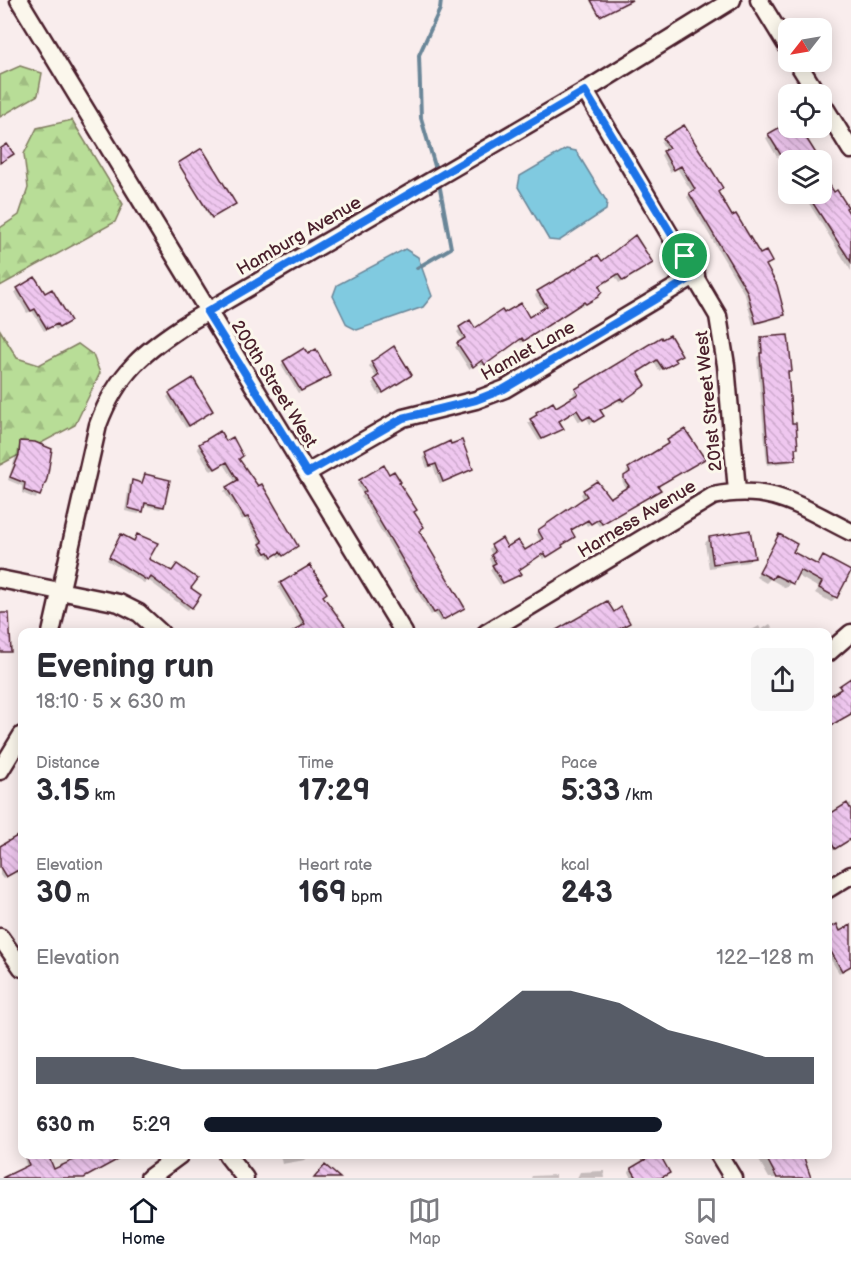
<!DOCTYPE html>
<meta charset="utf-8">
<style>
body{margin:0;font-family:"Balsamiq Sans",sans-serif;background:#f7f7f7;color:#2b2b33;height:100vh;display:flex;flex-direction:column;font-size:22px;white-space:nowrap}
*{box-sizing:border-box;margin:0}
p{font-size:20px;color:#7c7c81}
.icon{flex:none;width:33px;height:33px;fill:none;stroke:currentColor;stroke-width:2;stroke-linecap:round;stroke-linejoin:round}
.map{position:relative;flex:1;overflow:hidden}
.panel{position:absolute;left:18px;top:628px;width:814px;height:531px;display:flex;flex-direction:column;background:#fff;border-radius:12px;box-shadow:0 3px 15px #0003}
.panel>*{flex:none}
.needle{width:39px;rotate:239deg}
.tools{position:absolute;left:778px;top:18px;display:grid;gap:12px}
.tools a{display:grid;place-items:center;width:54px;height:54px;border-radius:12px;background:#fff;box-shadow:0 3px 15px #0003;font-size:30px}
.pin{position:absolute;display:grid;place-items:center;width:51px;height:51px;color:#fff;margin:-26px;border:3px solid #fff;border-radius:50%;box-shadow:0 2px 6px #0007}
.round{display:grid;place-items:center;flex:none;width:63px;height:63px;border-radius:12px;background:#f7f7f7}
.headline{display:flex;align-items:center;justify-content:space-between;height:102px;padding:0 18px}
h1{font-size:33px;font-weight:800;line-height:45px}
.stats{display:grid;grid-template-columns:repeat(3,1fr);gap:9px;height:102px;padding:6px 18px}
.stats div{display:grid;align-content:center}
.stats b{font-size:30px;font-weight:800}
.stats small{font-size:16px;font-weight:400}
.stats p{font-size:16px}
.chart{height:168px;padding:12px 18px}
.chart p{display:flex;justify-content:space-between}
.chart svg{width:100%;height:108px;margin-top:6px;fill:#111827;opacity:.7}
ul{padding:0 18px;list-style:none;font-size:20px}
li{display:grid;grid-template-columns:96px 72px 1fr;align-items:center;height:45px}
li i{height:15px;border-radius:8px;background:#111827}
.tab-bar{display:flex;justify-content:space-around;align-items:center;height:84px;border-top:2px solid #e1e1e2;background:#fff;font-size:16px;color:#7c7c81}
.tab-bar a{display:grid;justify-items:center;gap:3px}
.tab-bar .active{color:#111827}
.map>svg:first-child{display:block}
.forest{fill:url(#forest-firs);stroke:#817e61;stroke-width:1.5}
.water{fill:#80cae0;stroke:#6a8698;stroke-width:1.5}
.shadow{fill:#0003}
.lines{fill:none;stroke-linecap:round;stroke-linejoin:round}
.stream{stroke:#6a8698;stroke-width:4}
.building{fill:url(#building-back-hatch);stroke:#4a1f2b;stroke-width:1.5}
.minor-casing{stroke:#4a1f2b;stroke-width:21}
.minor{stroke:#fbf7ec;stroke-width:16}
.route-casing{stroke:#fff;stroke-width:12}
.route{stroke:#1a73e8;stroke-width:8}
.labels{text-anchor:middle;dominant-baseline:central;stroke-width:6;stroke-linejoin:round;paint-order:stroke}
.street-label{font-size:18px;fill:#4a1f2b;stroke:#fbf7ec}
</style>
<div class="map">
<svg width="851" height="1178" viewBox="0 0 851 1178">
<defs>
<pattern id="forest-firs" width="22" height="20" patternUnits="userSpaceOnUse" patternTransform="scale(1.5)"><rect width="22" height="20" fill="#b8dd97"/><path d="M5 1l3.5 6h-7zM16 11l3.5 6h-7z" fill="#a0bd82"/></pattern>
<pattern id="building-back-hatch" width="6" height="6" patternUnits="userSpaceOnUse" patternTransform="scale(1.5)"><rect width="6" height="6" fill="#efc7ef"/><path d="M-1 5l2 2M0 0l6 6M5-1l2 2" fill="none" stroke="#ceaacd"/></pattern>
</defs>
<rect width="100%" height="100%" fill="#f9eded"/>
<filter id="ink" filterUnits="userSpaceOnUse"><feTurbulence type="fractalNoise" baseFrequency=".0167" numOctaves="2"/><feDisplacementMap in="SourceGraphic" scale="12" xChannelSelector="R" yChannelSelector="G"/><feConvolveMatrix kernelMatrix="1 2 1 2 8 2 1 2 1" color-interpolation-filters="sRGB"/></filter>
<g filter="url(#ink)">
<!-- forest -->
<path class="forest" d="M20 66 42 73 38 95 0 117V75Z
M72 120 123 204 115 222 0 286V228L19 215 28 188 24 154 37 128Z
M0 330 17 358 39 365 78 344 93 355 100 373 75 425 0 465Z"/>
<!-- water -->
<path class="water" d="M566 149 576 151 607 202 606 210 559 241 549 240 518 187 520 176Z
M405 249 418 257 432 296 423 307 357 330 347 325 333 296 337 285Z"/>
<!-- shadow -->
<path class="shadow" d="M592 0H633L599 16 590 1Z
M789 118V128H798L812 157 815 155 819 160H798L790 149 777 157 766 138 777 130 778 125 783 134 786 132 780 123Z
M664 139 716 193 765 266 783 315 780 318 753 325 745 295 687 197 692 192 677 168 670 172 661 155 666 151 661 142Z
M179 164 233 204 210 218Z
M822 176 851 218V271L805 197 798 201 794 194H822Z
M601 263 648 266 619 283 615 276 597 286 593 300 582 306 581 303 521 343 519 340 481 367 479 362 469 369 455 347 463 341 457 332 460 329 469 322 475 330 504 316 529 319 544 309 535 295 538 292Z
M34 279 66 324 56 330 53 326 44 331 32 311 27 313 15 292Z
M762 339 790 370 787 373 790 425 797 447 791 462 767 465 757 357 760 355 759 342Z
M680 355 659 371 654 362 637 372 641 388 620 403 617 399 599 411V419L590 424 587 418 579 422 573 412 557 421 562 429 559 432 539 441 528 423 575 397 573 393 576 390 615 365Z
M284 362 326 379 298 393 281 365Z
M372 363 407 378 379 395 372 383 377 379 369 366Z
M170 394 211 411 186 428 167 397Z
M685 431 704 458 657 486 656 492 599 526 595 521 587 526 585 522 570 531 558 550 543 559 541 555 518 570 517 576 500 585 490 570 493 566 489 559 492 555 489 549 492 546 525 552 541 542 536 534 539 531 584 500 581 494 584 491 597 483 609 500 626 490 622 480 628 475 626 472 629 469 666 446 668 441Z
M20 443 51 450 36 499 22 493V486L8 480Z
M200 445 238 460 297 546 294 549 279 558 277 554 269 559 266 554 263 555 258 548 261 545 245 518 242 520 224 491 236 483 224 464 211 471 197 448Z
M426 454 471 469 440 484 433 466 427 468 423 457Z
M145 475 163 506 160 509 143 505 139 514 125 511 129 485 132 482 141 484Z
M360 481 397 484 413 512 418 531 460 611 440 622 434 613 431 615 361 497 363 495 357 484Z
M138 536 147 560 199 595 188 610 148 580 144 583 107 560 119 539 133 542Z
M779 536 791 553 816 566 823 558 836 597 831 602 815 593 819 588 796 575 786 588 770 579 766 583 756 577Z
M710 538 753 557 748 562 709 568 705 543Z
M281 584 322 596 347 633H299L302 627 278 587Z
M770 624 776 633H747L759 626 761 630Z
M851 680V714L833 725 828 732V699Z
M851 803V840L830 852 828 816Z
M22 847V876L20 878 16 872 3 879 0 875V848Z
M851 927V965L839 973 830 958 828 959V932L840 933Z
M23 1155H46L53 1171 73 1162 70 1155H115L110 1164 84 1178H3L27 1168Z
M280 1155H308V1157L305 1160 282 1164Z
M658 1155 668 1173 665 1176 632 1178 629 1172 632 1169Z
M756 1155H801L810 1178H769Z
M604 1171 605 1178H577L580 1172Z
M555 1175V1178H531L532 1176Z"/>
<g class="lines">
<!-- stream -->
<path class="stream" d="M437 173 421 118 419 55 440 9 441 0
M417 268 451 248 439 183"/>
</g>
<!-- building -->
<path class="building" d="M591 0H632L600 16Z
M789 122V128H800L820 160H784L768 134Z
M684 125 723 188 718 192 732 216 736 214 760 254 766 251 772 262 766 265 777 285 785 315 756 323 747 291 689 193 695 189 681 166 674 170 663 151 669 148 663 138Z
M7 144 14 154 0 163V149Z
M202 148 236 204 212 218 178 163Z
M822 173 834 192 837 190 848 207 846 208 851 216V262L807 194H822Z
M635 235 653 263 623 281 618 274 599 286 602 292 598 297 586 304 584 302 524 341 522 338 485 365 482 360 473 367 457 343 465 338 459 327 470 320 475 328 502 310 504 313 521 303 529 317 547 306 537 291 598 255 602 261Z
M35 277 45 293 52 289 71 321 59 328 57 324 47 329 35 309 31 311 17 288Z
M670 335 682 355 674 359 676 362 663 369 657 360 638 372 646 385 623 401 621 398 600 410 604 416 594 422 590 416 583 420 577 410 559 421 564 429 542 439 530 419 537 415 536 412 553 402 556 407 578 394 575 389 661 337 662 339Z
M788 335 792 371H788L792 423H796L798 448H795L796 460 769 462 760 353H762L761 337Z
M394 346 412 375 383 393 374 379 379 375 371 362Z
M304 348 308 354 316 349 331 376 301 391 283 361Z
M193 378 213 411 189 426 169 393Z
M685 429 705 459 658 486 661 490 602 524 599 519 591 524 588 520 571 530 575 537 562 545 563 547 547 557 544 553 519 570 522 574 503 583 492 565 496 563 491 555 495 552 491 545 502 538 507 547 518 540 525 550 543 539 538 530 587 496 583 490 597 481 610 498 629 486 624 479V476L630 472 628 468 669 443 667 440Z
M220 431 226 441 233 437 243 456 239 459 258 486 262 484 298 546 283 556 280 552 272 557 269 552 266 553 260 544 263 542 248 517 245 518 226 487 238 480 227 462 215 469 199 444Z
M462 440 473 469 443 482 436 464 430 466 425 453 450 441 451 444Z
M20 441 35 442 52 449 47 479 40 496 24 490 25 483 10 477 19 455Z
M384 465 389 474 394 471 401 482 399 483 417 510 414 512 424 527 419 531 465 608 443 620 438 611 434 613 363 493 366 491 359 480Z
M145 474 170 480 164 507 145 503 143 512 128 508 132 480 142 483Z
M750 530 755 558 713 564 709 537Z
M121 534 134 541 137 534 158 543 149 559 172 571 177 564 198 579 191 588 201 595 192 608 151 577 148 581 109 557Z
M779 534 797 544 793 552 818 565 823 556 851 571 837 598 819 588 822 582 800 570 793 584 775 575 772 579 759 572Z
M310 565 327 593 323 596 350 633H291L305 624 280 583Z
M607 601 614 612 621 607 630 623 612 633H551Z
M0 613H9L11 652H0Z
M851 678V714L828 727V697L841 689 839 686Z
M847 803 851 810V839L835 849 828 837V831L832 828 828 815Z
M17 836 22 846V868L6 877 0 867V846Z
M837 924 840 931 851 925V966L842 971 828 946V929Z
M25 1155H48L54 1169 76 1159 74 1155H126L84 1178H2L29 1165Z
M653 1155H660L670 1173 661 1178H637L631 1168Z
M765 1155H803L811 1178H777Z
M325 1165 340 1178H314Z"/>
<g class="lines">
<defs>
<path id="minor" d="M19 0 404 633
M759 0 789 49
M797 62 817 94
M585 91 718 316 726 365 737 491
M822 103 851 150
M307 473 403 418 476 400 505 389 696 275
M0 579 119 603 139 613 161 633
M51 633 98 425C117 373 145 350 191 321L585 91 732 0
M486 633 713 496C772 483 800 507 851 532
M828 653 851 633
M0 771 22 735
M828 889 851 875
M0 937 22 968
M227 1155 245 1178
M719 1155 733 1178
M149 1178 180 1155"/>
</defs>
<!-- minor casing -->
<use href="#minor" class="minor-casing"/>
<!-- minor -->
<use href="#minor" class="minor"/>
</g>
</g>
<g class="lines" filter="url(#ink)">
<defs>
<path id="route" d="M585 91 696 275 504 389 476 400 403 418 307 473 207 312Z"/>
</defs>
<!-- route casing -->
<use href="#route" class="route-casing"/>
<!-- route -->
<use href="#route" class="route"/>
</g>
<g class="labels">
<!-- street labels -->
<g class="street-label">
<text transform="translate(299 236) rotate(-30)">Hamburg Avenue</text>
<text transform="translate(528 351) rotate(-29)">Hamlet Lane</text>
<text transform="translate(274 384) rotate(58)">200th Street West</text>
<text transform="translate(709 401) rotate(-96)">201st Street West</text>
<text transform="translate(637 519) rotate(-31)">Harness Avenue</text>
</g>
</g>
</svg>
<div class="tools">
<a><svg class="needle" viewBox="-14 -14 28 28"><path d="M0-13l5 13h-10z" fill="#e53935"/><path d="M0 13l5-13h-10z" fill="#7c7c81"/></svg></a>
<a><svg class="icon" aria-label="locate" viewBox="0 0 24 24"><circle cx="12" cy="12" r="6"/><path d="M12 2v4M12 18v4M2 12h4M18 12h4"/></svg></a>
<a><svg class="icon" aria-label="layers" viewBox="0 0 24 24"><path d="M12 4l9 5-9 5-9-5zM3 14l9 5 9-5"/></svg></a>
</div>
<div class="pin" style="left:685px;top:256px;background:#1e9e55"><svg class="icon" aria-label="arrive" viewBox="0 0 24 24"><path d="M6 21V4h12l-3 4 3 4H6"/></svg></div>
<section class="panel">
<div class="headline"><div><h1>Evening run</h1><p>18:10 · 5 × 630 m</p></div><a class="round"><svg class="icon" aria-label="share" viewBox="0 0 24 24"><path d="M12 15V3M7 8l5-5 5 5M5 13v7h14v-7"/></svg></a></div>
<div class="stats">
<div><p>Distance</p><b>3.15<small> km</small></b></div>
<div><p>Time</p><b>17:29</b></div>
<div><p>Pace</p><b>5:33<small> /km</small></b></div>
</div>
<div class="stats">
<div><p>Elevation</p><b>30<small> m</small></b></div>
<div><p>Heart rate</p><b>169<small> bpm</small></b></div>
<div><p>kcal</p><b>243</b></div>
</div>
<div class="chart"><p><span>Elevation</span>122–128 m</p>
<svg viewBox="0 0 160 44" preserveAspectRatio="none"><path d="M0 44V33L10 33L20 33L30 38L40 38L50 38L60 38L70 38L80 33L90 22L100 6L110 6L120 11L130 22L140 27L150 33L160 33V44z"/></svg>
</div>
<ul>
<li><b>630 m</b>5:29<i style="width:75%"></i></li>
</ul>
</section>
</div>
<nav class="tab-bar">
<a class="active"><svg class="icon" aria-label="home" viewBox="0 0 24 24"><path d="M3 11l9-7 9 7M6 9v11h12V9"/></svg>Home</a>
<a><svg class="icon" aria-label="map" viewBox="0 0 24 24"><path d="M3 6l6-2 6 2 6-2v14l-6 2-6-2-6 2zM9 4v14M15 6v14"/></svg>Map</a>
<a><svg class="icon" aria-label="saved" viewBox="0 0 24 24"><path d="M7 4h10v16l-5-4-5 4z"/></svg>Saved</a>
</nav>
